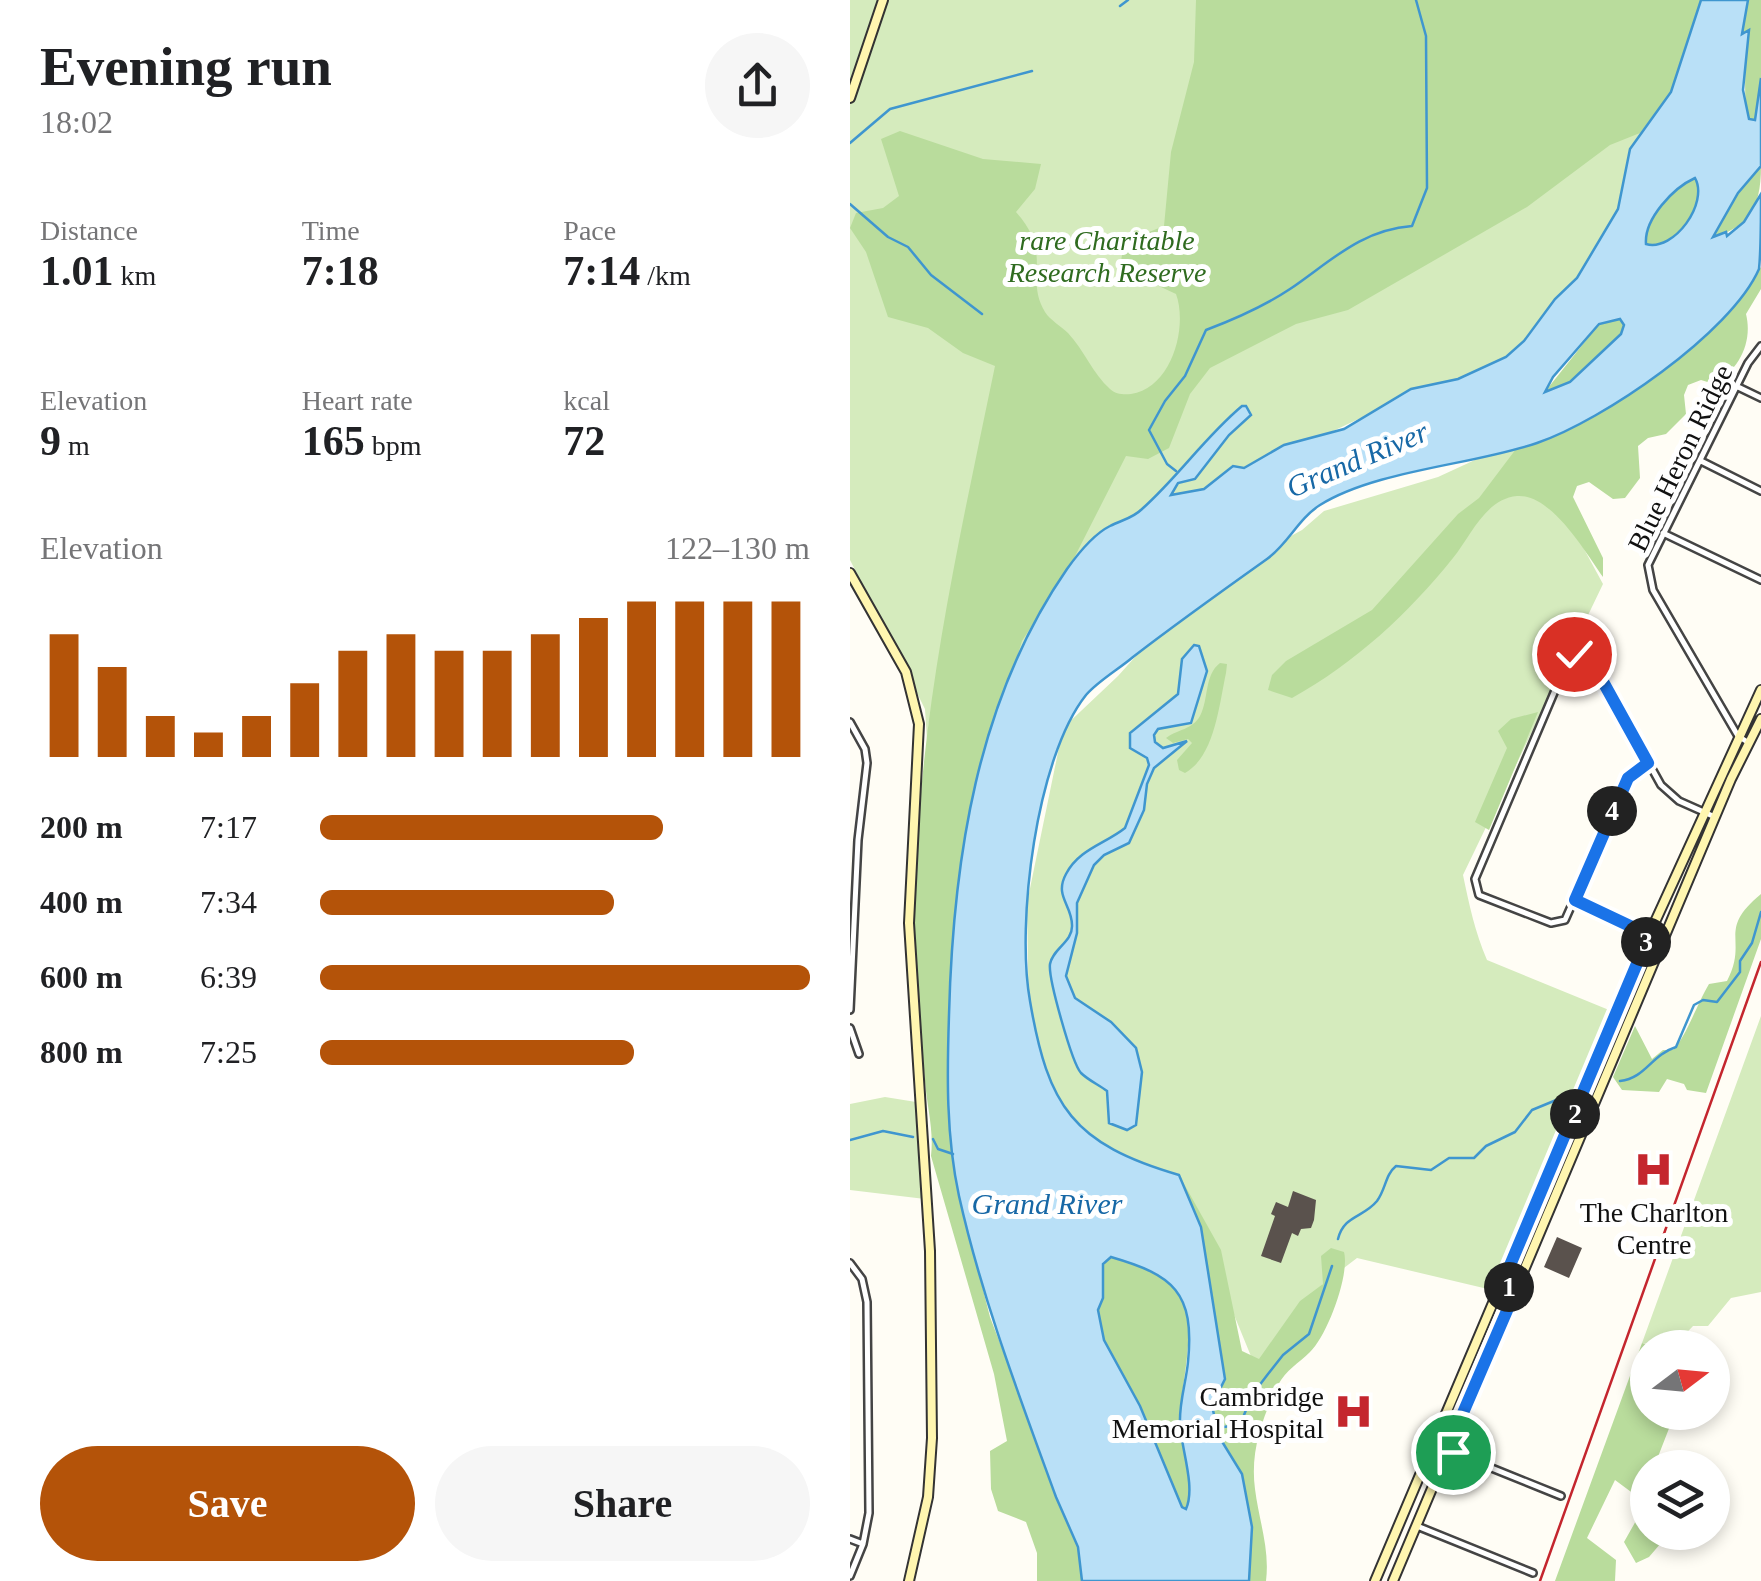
<!DOCTYPE html>
<meta charset="utf-8">
<style>
body{margin:0;font-family:Georgia,serif;background:#f6f6f6;color:#202124;height:100vh;display:flex;flex-direction:column;font-size:38px;white-space:nowrap}
*{box-sizing:border-box;margin:0}
p{font-size:32px;color:#757577}
.icon{flex:none;width:55px;height:55px;fill:none;stroke:currentColor;stroke-width:2;stroke-linecap:round;stroke-linejoin:round}
.map{position:relative;flex:1;overflow:hidden}
.drawer{display:flex;flex-direction:column;background:#fff;width:850px}
.drawer>*{flex:none}
.needle{width:65px;rotate:74deg}
.buttons{position:absolute;left:780px;top:1330px;display:grid;gap:20px}
.buttons a{display:grid;place-items:center;width:100px;height:100px;border-radius:50%;background:#fff;box-shadow:0 5px 15px #0003;font-size:50px}
.pin{position:absolute;display:grid;place-items:center;width:85px;height:85px;color:#fff;margin:-42px;border:5px solid #fff;border-radius:50%;box-shadow:0 2px 10px #0007}
.km{position:absolute;width:50px;height:50px;margin:-25px;border-radius:50%;background:#222;color:#fff;font-size:28px;line-height:50px;text-align:center}
.round{display:grid;place-items:center;flex:none;width:105px;height:105px;border-radius:52px;background:#f6f6f6}
.summary{display:flex;align-items:center;justify-content:space-between;height:170px;padding:0 40px}
h1{font-size:55px;font-weight:700;line-height:75px}
.stats{display:grid;grid-template-columns:repeat(3,1fr);gap:15px;height:170px;padding:10px 40px}
.stats div{display:grid;align-content:center}
.stats b{font-size:42px;font-weight:700}
.stats small{font-size:28px;font-weight:400}
.stats p{font-size:28px}
.chart{height:280px;padding:20px 40px}
.chart p{display:flex;justify-content:space-between}
.chart svg{width:100%;height:180px;margin-top:10px;stroke:#b45309;stroke-width:6}
.cta{display:flex;gap:20px;margin-top:auto;padding:20px 40px}
.cta a{flex:1;height:115px;border-radius:60px;background:#b45309;color:#fff;font-size:40px;font-weight:700;line-height:115px;text-align:center}
.cta a+a{background:#f6f6f6;color:#202124}
ul{padding:0 40px;list-style:none;font-size:32px}
li{display:grid;grid-template-columns:160px 120px 1fr;align-items:center;height:75px}
li i{height:25px;border-radius:12px;background:#b45309}
main{display:flex;flex:1;min-height:0}
.map>svg:first-child{display:block}
.green{fill:#d5ebbd}
.forest{fill:#b9dc9c}
.water{fill:#b9e0f7;stroke:#3f96cf;stroke-width:2.5;fill-rule:evenodd}
.lines{fill:none;stroke-linecap:round;stroke-linejoin:round}
.stream{stroke:#3f96cf;stroke-width:2.5}
.building{fill:#5a524d}
.minor-casing{stroke:#444;stroke-width:10}
.secondary-casing{stroke:#333;stroke-width:12}
.minor{stroke:#fff;stroke-width:5}
.secondary{stroke:#fff6b0;stroke-width:8}
.rail{stroke:#c4262e;stroke-width:2.5}
.route-casing{stroke:#fff;stroke-width:20}
.route{stroke:#1a73e8;stroke-width:12}
.labels{text-anchor:middle;dominant-baseline:central;stroke-width:10;stroke-linejoin:round;paint-order:stroke}
.park-label{font-size:28px;font-style:italic;fill:#2f6b1f;stroke:#fff}
.street-label{font-size:28px;fill:#111;stroke:#fff}
.poi-label{font-size:28px;fill:#111;stroke:#fff}
.water-label{font-size:30px;font-style:italic;fill:#1768a6;stroke:#fff}
</style>
<main>
<section class="drawer">
<div class="summary"><div><h1>Evening run</h1><p>18:02</p></div><a class="round"><svg class="icon" aria-label="share" viewBox="0 0 24 24"><path d="M12 15V3M7 8l5-5 5 5M5 13v7h14v-7"/></svg></a></div>
<div class="stats">
<div><p>Distance</p><b>1.01<small> km</small></b></div>
<div><p>Time</p><b>7:18</b></div>
<div><p>Pace</p><b>7:14<small> /km</small></b></div>
</div>
<div class="stats">
<div><p>Elevation</p><b>9<small> m</small></b></div>
<div><p>Heart rate</p><b>165<small> bpm</small></b></div>
<div><p>kcal</p><b>72</b></div>
</div>
<div class="chart"><p><span>Elevation</span>122–130 m</p>
<svg viewBox="0 0 160 44" preserveAspectRatio="none"><path d="M5 44V14M15 44V22M25 44V34M35 44V38M45 44V34M55 44V26M65 44V18M75 44V14M85 44V18M95 44V18M105 44V14M115 44V10M125 44V6M135 44V6M145 44V6M155 44V6"/></svg>
</div>
<ul>
<li><b>200 m</b>7:17<i style="width:70%"></i></li>
<li><b>400 m</b>7:34<i style="width:60%"></i></li>
<li><b>600 m</b>6:39<i style="width:100%"></i></li>
<li><b>800 m</b>7:25<i style="width:64%"></i></li>
</ul>
<div class="cta"><a>Save</a><a>Share</a></div>
</section>
<div class="map">
<svg width="911" height="1581" viewBox="0 0 911 1581">
<rect width="100%" height="100%" fill="#fffdf5"/>
<!-- green -->
<path class="green" d="M0 0H837L835 88 774 178 768 209 727 278 705 299 674 341 656 357 608 379 580 385 479 433 79 722 77 740 75 709 0 560Z
M653 447 682 453 753 584 613 875C619 904 625 932 637 960L759 1010 642 1290 507 1258 473 1284 405 1366 380 1305 267 1157 218 1113 198 1083 179 1028 177 903 213 728 268 676 348 587 452 530 474 511 588 477Z
M911 1016V1292L881 1298 858 1326H843L823 1347 792 1343Z
M35 1097 66 1102 75 1199 0 1190V1104Z"/>
<!-- forest -->
<path class="forest" d="M346 0H851L821 92 790 133 760 145 677 207 498 310 446 324 360 368 340 394 319 448 298 459 276 456 220 566 172 641 117 824 100 995 97 1092 108 1192 140 1317 228 1547 232 1581H187V1553L176 1522 148 1511 141 1489 140 1451 157 1441 144 1374 81 1156C84 1130 77 1107 75 1081 70 1024 64 964 65 907 67 723 108 545 145 366L113 353 78 328 38 317 16 252 0 228 6 213 33 208 49 196 31 139 50 131 133 159 191 164 185 189 166 212C204 254 174 278 195 312 200 320 211 326 218 333 234 350 243 374 260 389 265 394 274 395 281 394 322 388 338 327 326 294L270 268 274 242 314 226 321 152 344 62Z
M898 0H911V78L906 121 899 119C890 90 901 52 890 29Z
M911 166C911 212 897 225 862 239L888 192Z
M845 178C859 202 824 252 796 244 795 219 823 189 845 178Z
M911 267V289L896 314C903 342 889 370 864 384L851 380 838 385 834 395 836 414 816 434 798 438 788 446 790 478 775 498 763 499 739 482 727 486 723 497 753 558V577C736 553 701 493 667 496 635 499 621 536 603 558 558 614 505 663 442 698L418 690 422 675 436 661 522 610 608 514 629 498 666 449 688 443 882 307Z
M770 319 774 325 771 334 720 382 694 393 749 324Z
M370 663 377 664 376 673C369 705 365 756 335 773L329 770 327 760 342 743 338 739 323 743 316 738C328 729 342 730 350 716 359 699 354 675 370 663Z
M688 712 639 830 625 822 657 748 648 731 661 719Z
M911 894V939L856 1093 837 1090 834 1084 817 1079 809 1092 772 1090 763 1077 785 1026 802 1059 813 1050H823C835 1039 848 1002 859 984L877 981C899 939 866 931 911 894Z
M329 1175 371 1250 392 1351 409 1359 450 1301 473 1284 471 1256 481 1248 494 1252C500 1275 477 1336 460 1352 449 1363 436 1370 428 1385 412 1418 400 1452 405 1489 409 1521 420 1549 416 1581H399L402 1527 392 1474 368 1435 362 1405 375 1379 351 1227Z
M261 1256C276 1261 292 1265 306 1271 362 1295 328 1382 330 1424 331 1448 346 1487 336 1509L332 1507 290 1406 254 1340 248 1310 253 1298V1264Z
M792 1343 807 1347 798 1348V1412L825 1413 804 1467 798 1468V1532L844 1533 837 1538 817 1536 799 1557 786 1563 774 1542 796 1503 765 1480 737 1538 766 1560 765 1581H705Z"/>
<!-- water -->
<path class="water" d="M851 0H898L892 34 899 30 893 90 899 119 905 120 911 78V166L888 193 863 237 876 232 877 236 894 222 911 194C911 214 911 250 909 269 881 333 752 421 687 443 623 465 526 470 470 505 448 519 438 544 417 559 372 591 327 623 283 657 269 669 248 681 236 695 186 758 166 923 180 1001 198 1107 223 1144 329 1175L351 1227 375 1379 362 1405 368 1435 392 1474 402 1527 399 1581H232L228 1547 206 1497C170 1398 132 1299 109 1196 96 1136 97 1075 99 1015 103 860 127 699 217 569 227 555 244 534 260 526 271 520 282 519 292 509 328 477 355 437 392 406H396L401 415 379 435 345 479 328 483 321 495 354 489 383 466 394 468 434 445 494 429 561 389 608 379 656 357 674 341 705 299 727 278 768 209 780 149 821 92ZM845 178C859 203 824 252 796 244 794 219 823 188 845 178ZM770 319 774 325 771 334 720 382 695 392 703 377 749 324ZM261 1257C323 1275 345 1292 338 1362 336 1383 329 1402 330 1424 331 1448 346 1487 336 1509L332 1507 290 1406 254 1340 248 1310 253 1298V1264Z
M344 645 349 646 357 671 341 723 308 729 304 735 305 742 313 748 337 741 304 768 297 784 294 810 279 843 254 855 244 865 227 903V933L216 976 225 998 261 1022 286 1048 292 1072 286 1125 277 1130 259 1123 257 1091C249 1085 238 1080 231 1073 222 1063 198 978 200 964 203 948 223 942 222 925 222 905 204 896 216 874 229 849 255 844 275 828L299 765 297 758 280 748V733L328 694 332 659Z"/>
<g class="lines">
<!-- stream -->
<path class="stream" d="M270 6 278 0
M0 143 40 109 182 71
M0 204 38 237 58 247 81 275 132 314
M326 471 317 464 299 430 315 401 335 376 356 330C385 319 413 307 440 289 480 262 510 230 562 226L577 188 576 36 566 0
M770 1081C796 1078 801 1055 826 1047L844 1005 853 1000 867 1002 890 972V961L902 943 911 912
M83 1139 88 1149 103 1154
M0 1140 33 1131 63 1137
M488 1239C494 1215 513 1218 527 1201 536 1189 535 1175 546 1166L581 1170 599 1158H624L636 1146 665 1132 682 1110 716 1096
M365 1428 390 1425 402 1395 418 1374 433 1355 459 1334 482 1266"/>
</g>
<!-- building -->
<path class="building" d="M443 1191 466 1200 464 1220 461 1228 451 1229 448 1236 442 1233 431 1263 411 1256 425 1216 421 1214 426 1202 438 1207Z
M707 1237 732 1248 719 1278 694 1267Z"/>
<g class="lines">
<defs>
<path id="minor" d="M886 386 911 398
M851 461 911 491
M813 533 911 580
M0 722 15 749 17 763 8 840 0 1010
M899 743 888 736 803 590 798 565 898 363 911 346
M798 763 778 778 715 920 701 923 629 895 625 879 720 655 730 652 741 659 811 785 829 801 865 817
M725 900 811 942
M0 1028 9 1054
M0 1263 12 1279 17 1302 19 1513 13 1544 0 1576
M597 1450 711 1496
M567 1526 683 1573
M0 1539 13 1544"/>
<path id="secondary" d="M0 98 33 0
M0 573 56 672 69 724 59 923 80 1251 82 1438 78 1497 59 1581
M659 1275 657 1295 662 1299
M525 1581 799 935 911 690
M543 1581 881 779 911 719"/>
</defs>
<!-- minor casing -->
<use href="#minor" class="minor-casing"/>
<!-- secondary casing -->
<use href="#secondary" class="secondary-casing"/>
<!-- minor -->
<use href="#minor" class="minor"/>
<!-- secondary -->
<use href="#secondary" class="secondary"/>
<!-- rail -->
<path class="rail" d="M690 1581 911 962"/>
</g>
<g class="lines">
<defs>
<path id="route" d="M603 1452 597 1450 662 1299 657 1295 658 1270 799 935 725 900 778 778 798 763 741 660 730 652 724 654"/>
</defs>
<!-- route casing -->
<use href="#route" class="route-casing"/>
<!-- route -->
<use href="#route" class="route"/>
</g>
<!-- icons -->
<defs>
<symbol id="hospital-bare" viewBox="-9 -9 18 18"><path d="M-5-5h3v3.5h4V-5h3V5h-3V1.5h-4V5h-3Z" fill="#c4262e" stroke="#fff" stroke-width="2.5" paint-order="stroke"/></symbol>
</defs>
<g fill-rule="evenodd">
<use href="#hospital-bare" x="776" y="1142" width="55" height="55"/>
<use href="#hospital-bare" x="476" y="1384" width="55" height="55"/>
</g>
<g class="labels">
<!-- park labels -->
<g class="park-label">
<text x="257" y="240">rare Charitable<tspan x="257" dy="32">Research Reserve</tspan></text>
</g>
<!-- street labels -->
<g class="street-label">
<text transform="translate(830 458) rotate(-64)">Blue Heron Ridge</text>
</g>
<!-- poi labels -->
<g class="poi-label">
<text x="804" y="1212">The Charlton<tspan x="804" dy="32">Centre</tspan></text>
<text x="474" y="1396" text-anchor="end">Cambridge<tspan x="474" dy="32">Memorial Hospital</tspan></text>
</g>
<!-- water labels -->
<g class="water-label">
<text transform="translate(507 459) rotate(-23)">Grand River</text>
<text x="197" y="1203">Grand River</text>
</g>
</g>
</svg>
<div class="buttons">
<a><svg class="needle" viewBox="-14 -14 28 28"><path d="M0-13l5 13h-10z" fill="#e53935"/><path d="M0 13l5-13h-10z" fill="#757577"/></svg></a>
<a><svg class="icon" aria-label="layers" viewBox="0 0 24 24"><path d="M12 4l9 5-9 5-9-5zM3 14l9 5 9-5"/></svg></a>
</div>
<div class="pin" style="left:603px;top:1452px;background:#1e9e55"><svg class="icon" aria-label="arrive" viewBox="0 0 24 24"><path d="M6 21V4h12l-3 4 3 4H6"/></svg></div>
<div class="pin" style="left:724px;top:654px;background:#d93025"><svg class="icon" aria-label="check" viewBox="0 0 24 24"><path d="M5 12l5 5 9-10"/></svg></div>
<b class="km" style="left:659px;top:1287px">1</b>
<b class="km" style="left:725px;top:1114px">2</b>
<b class="km" style="left:796px;top:942px">3</b>
<b class="km" style="left:762px;top:811px">4</b>
</div>
</main>
